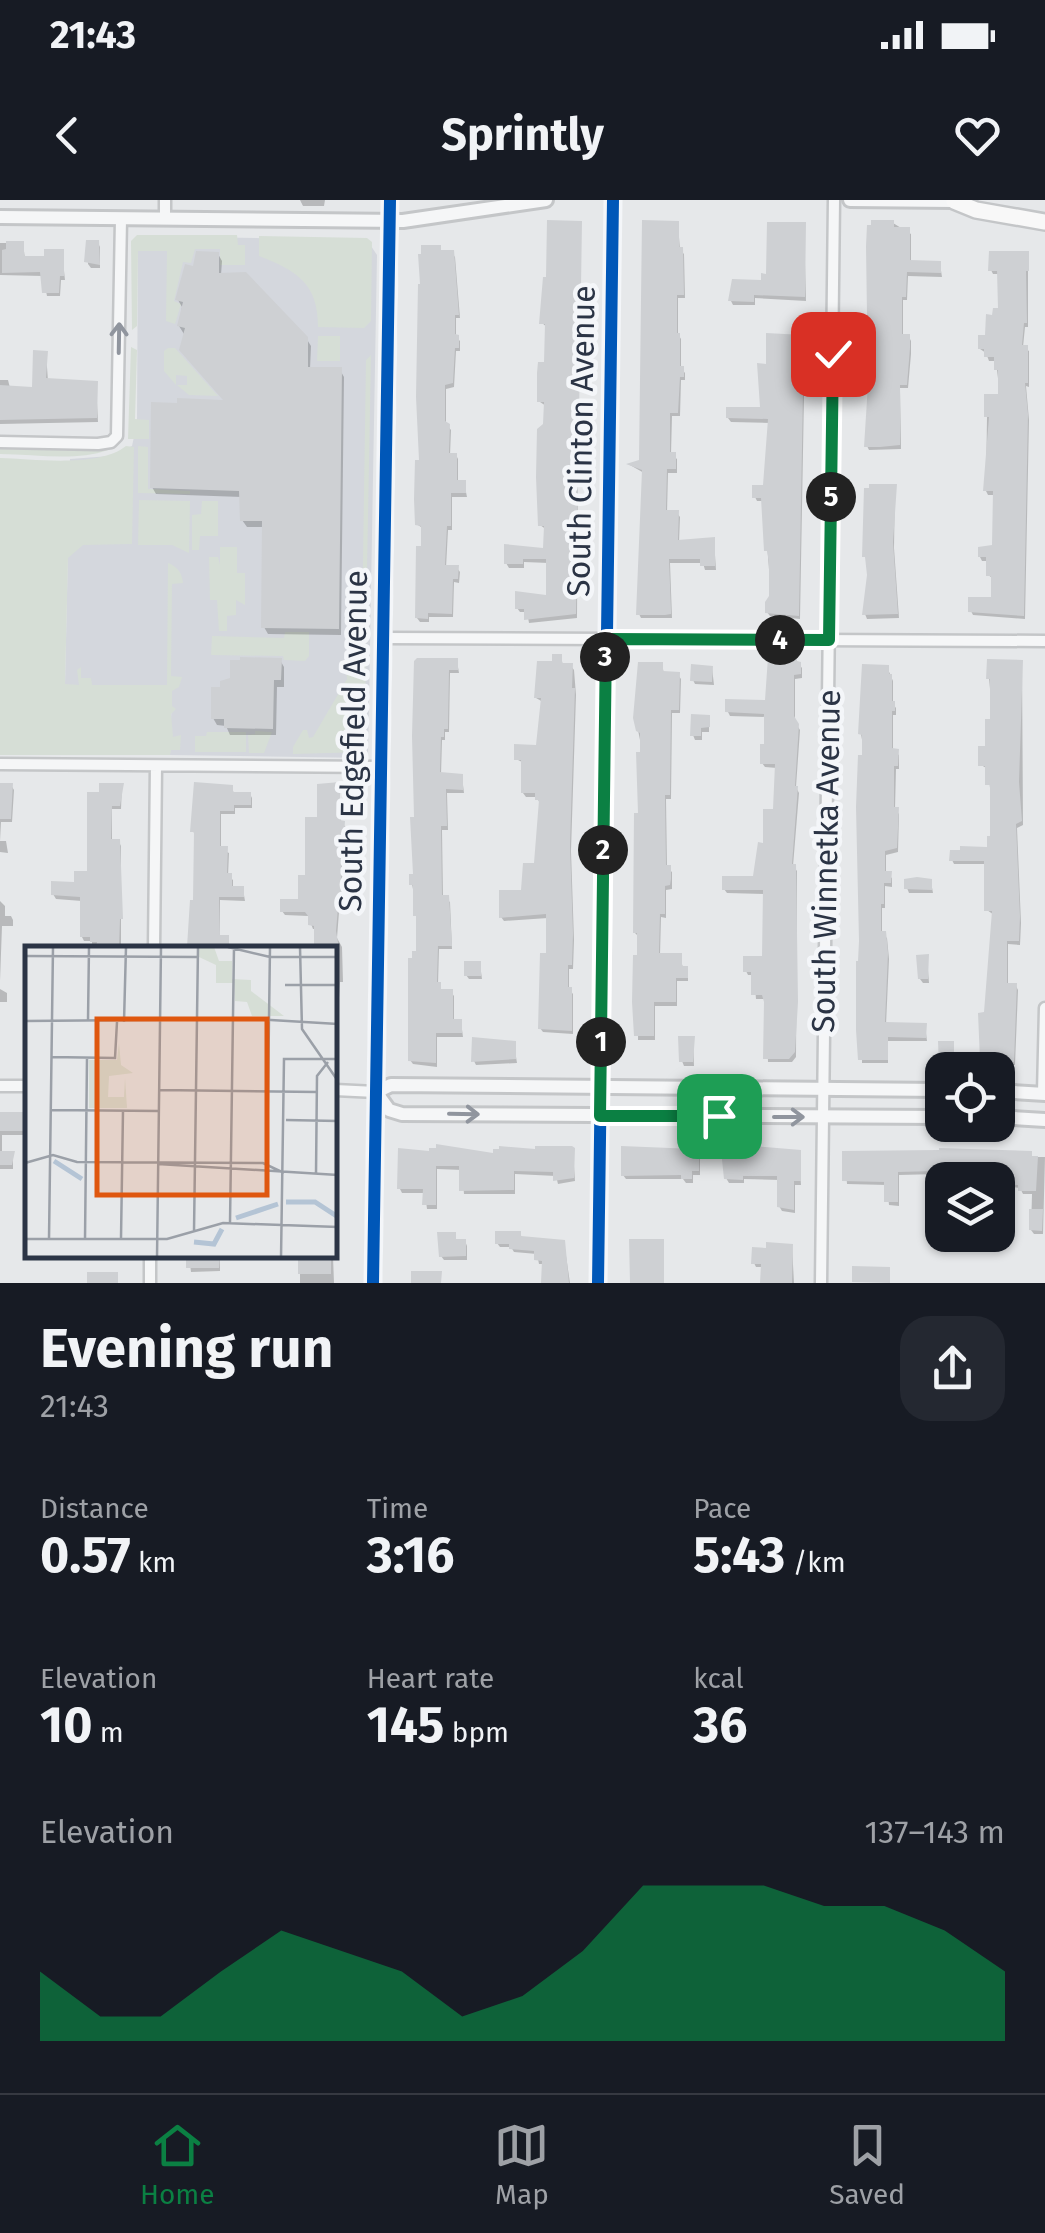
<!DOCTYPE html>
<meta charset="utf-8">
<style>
body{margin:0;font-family:"Fira Sans",sans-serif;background:#242831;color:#f1f3f6;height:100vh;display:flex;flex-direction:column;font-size:38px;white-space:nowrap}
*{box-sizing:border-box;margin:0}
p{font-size:32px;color:#9ea1a6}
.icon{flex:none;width:55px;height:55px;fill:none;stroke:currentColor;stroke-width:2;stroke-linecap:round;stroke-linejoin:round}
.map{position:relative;height:1083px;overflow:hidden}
.sheet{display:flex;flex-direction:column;background:#171b24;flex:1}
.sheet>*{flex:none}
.tools{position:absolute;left:925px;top:852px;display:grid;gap:20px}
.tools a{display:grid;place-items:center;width:90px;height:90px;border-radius:20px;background:#171b24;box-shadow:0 2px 8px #0004;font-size:50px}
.pin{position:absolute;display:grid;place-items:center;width:85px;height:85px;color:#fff;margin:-42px;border-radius:20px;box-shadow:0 5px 15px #0006}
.km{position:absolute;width:50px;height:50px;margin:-25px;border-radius:50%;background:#222;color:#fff;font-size:28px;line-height:50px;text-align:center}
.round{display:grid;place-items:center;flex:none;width:105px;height:105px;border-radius:30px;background:#242831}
.summary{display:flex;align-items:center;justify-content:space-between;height:170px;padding:0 40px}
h1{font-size:55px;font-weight:700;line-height:75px}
.metrics{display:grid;grid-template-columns:repeat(3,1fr);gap:15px;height:170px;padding:10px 40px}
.metrics div{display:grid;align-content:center}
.metrics b{font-size:50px;font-weight:700}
.metrics small{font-size:28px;font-weight:400}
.metrics p{font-size:28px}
.chart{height:280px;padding:20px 40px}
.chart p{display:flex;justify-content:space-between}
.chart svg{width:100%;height:180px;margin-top:10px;fill:#0b8043;opacity:.7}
.status{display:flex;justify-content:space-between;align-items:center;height:70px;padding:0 50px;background:#171b24;direction:ltr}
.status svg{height:28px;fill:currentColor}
header{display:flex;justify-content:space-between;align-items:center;height:130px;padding:0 40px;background:#171b24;font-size:45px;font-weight:700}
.menu{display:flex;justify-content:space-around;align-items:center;height:140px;border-top:2px solid #363941;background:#171b24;font-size:28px;color:#9ea1a6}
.menu a{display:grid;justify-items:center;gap:5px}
.menu .on{color:#0b8043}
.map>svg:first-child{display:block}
.built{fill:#d4d7dd}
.green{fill:#d6ded6}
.shadow{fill:#0003}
.building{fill:#ced0d3}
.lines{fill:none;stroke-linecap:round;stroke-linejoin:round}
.minor-casing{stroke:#c4c6c8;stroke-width:15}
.tertiary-casing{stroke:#c4c6c8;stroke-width:18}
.secondary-casing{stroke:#c4c6c8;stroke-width:20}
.minor{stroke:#f5f6f7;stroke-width:10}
.tertiary{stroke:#f5f6f7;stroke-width:12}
.secondary{stroke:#f8f8f8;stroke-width:15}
.cycleway-casing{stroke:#f4f6f9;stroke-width:19}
.cycleway{stroke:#0057b8;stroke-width:12}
.oneway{stroke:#90959e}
.route-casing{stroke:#fff;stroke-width:20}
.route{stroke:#0b8043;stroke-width:12}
.labels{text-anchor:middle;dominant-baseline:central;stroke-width:9;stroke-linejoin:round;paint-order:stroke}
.street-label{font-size:32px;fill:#2b3445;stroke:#f4f6f9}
.inset-river{fill:none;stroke:#b4c4d5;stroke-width:5}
.inset-road{fill:none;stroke:#9ba0a8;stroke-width:2.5}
.view{fill:#df570f;fill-opacity:0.15;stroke:#df570f;stroke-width:5}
.inset-edge{fill:none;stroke:#2b3445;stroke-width:5}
</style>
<div class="status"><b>21:43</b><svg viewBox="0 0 49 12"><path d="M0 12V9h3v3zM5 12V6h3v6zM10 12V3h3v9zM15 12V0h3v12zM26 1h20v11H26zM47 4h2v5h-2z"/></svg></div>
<header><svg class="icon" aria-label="back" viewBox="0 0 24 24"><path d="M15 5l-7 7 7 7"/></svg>Sprintly<svg class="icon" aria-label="heart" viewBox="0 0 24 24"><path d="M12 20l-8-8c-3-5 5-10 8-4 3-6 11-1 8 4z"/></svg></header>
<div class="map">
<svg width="1045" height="1083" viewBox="0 0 1045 1083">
<rect width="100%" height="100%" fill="#e6e8ea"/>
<!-- built -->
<path class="built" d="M138 36 367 40 377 55 368 558 170 555 172 486 65 485 70 259 110 256 132 246 137 223Z"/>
<!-- green -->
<path class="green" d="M137 35H237L238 45H245V65H220V49H195L191 63 183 62 174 101 181 104 175 124 166 121 167 51H138L137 126 132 130 131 41Z
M259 36 367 38 372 42 371 121 364 128 318 127C318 83 297 71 259 56Z
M318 136H340V161H317Z
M131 147 137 150 135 219 149 220V239H128Z
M168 148H175L218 196 189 195 177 185H187V176L176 175V185L164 171V151Z
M371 155 366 426H362L366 160Z
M126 246 134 247 132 344 83 345 68 358 65 484 79 485 77 470 81 467V478H91L92 485H167L168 363C178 367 182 373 183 383L172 384 171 476 182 477 179 487 172 491V506L176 509 171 514 173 537 181 535 180 550H171L170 555H0V258C34 259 99 268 126 246Z
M138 246 148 247V289L190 291V294L138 293Z
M0 249 108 250C75 262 35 254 0 254Z
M139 300 190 301 189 353 172 345H138Z
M202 301H218V336H200L199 350H192V315L201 314Z
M220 347H237V373H245V405L236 400V415L227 416V431H219L217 400H210L209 357H218L220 365Z
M362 428H366L365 552 293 554V547L303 530H307L309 538 313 537 347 479 345 462Z
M285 432H309V456L305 461 284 460 283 456 211 455 212 436 284 438Z
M255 531 272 532 264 553H249L248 535 255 534Z
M207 532H246V552H195V536H206Z"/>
<!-- shadow -->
<path class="shadow" d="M300 0H325L324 6H303Z
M580 23 577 418 529 423 527 412H520L517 408 548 397 549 363 524 362V368H509L506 363 546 351 547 330 540 325 546 206 540 202 547 165 548 128 542 123Z
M893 23 911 34V63L940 64 942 77 908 76 907 100H903V137H909L911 141V154L908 188H900L901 249 869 250 867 246Z
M678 24 680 50 684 54 685 98H678V134L681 139V168L685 173V180H681L680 216H672L671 254 677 259V273H668L667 313H677L680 317 679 342 714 340 716 370H705L703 363H670L672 418H641L639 414 644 273 630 265 642 262Z
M804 24 806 101 755 98V105H733L731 101 764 82Z
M88 42 98 43 100 47V68H91L88 64Z
M0 43H23L25 59H47L62 52 65 80H61L60 96H47L43 76 0 75Z
M442 52 452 53 455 57 460 118H456V137L460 141V151H456L454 187 446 189V224L451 230 450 255H456L458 259V282H464L467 297H452V330H448L446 368H457L460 372 459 383 454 382 453 417H429V422H420L417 418 424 349V329L418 325 421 245 418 239 420 87Z
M218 54 222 61 221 75 306 138 311 146 310 169 340 170 344 177 341 435 268 434 264 427 265 327H247L242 320V297L156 294 152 287 226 202 179 126 182 107 178 100 195 69Z
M1028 54V127H1025L1023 147 1029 151V187L1026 186 1029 220 1025 419 973 415 971 411 994 400V379L988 375V361H982L980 357 994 346 996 295H988L986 291 987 216 1000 196 996 161H989L986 153 980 149 1000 110V74H993L991 70Z
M802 137 805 141 800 419 770 416 767 412 771 397 764 301H757L755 297 766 288 770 223 731 222 728 218 763 210 768 166Z
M46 153 48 181 96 183 98 222 0 224V180H8L10 188 35 189Z
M895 286 894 348 899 418 867 419 865 414Z
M561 456 563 466H571L574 470 576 495 571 651 574 740 573 769H569V789L573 794V834L543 832 540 828 548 756V718L504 721 501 717 523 693 536 665 540 604 537 597H526L523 593 524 563 516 559 538 547 543 502 536 498Z
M795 459 802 468V478L795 479V522L800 530 796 587 799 593 793 666 797 671 796 857 792 862H768L766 799H756L754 775H748L746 771 764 759 766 694 727 693 724 689 755 679 775 612 777 568 765 567 762 563 767 546V517L730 516 728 512 767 502Z
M280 460 284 467V487H277L276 535H230L226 526 217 525 213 518Z
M457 461 459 473H450L449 532H445V540H442L441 575 462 577 464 593H447L448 630H442L443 697 450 702 452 749H439L438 784 442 792H451L454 796V822H461L463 837H437V867L413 864 410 860 419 754V721L412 684 415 677 417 619V462Z
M1022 462 1023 625 1017 628 1021 723 1020 745 1008 744V785L1016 786 1018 790 1015 865 985 863 983 859 994 715 987 710 986 664H954L952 660 989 649 992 639 990 588 988 569 981 565 993 522 989 478Z
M662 464 664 474 678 475 681 479 680 513H672L671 599H666L667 668 672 672V689L666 690V718L661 717 660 755 680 756 683 768 688 773V781H677V806H655V840H638L639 737 635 733 643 555 638 530Z
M887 467 893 481V504L896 508V515H893V551L899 555V569H896L895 609 899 614 898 652 886 655V674L892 678V687L885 686V708H882V734L887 738 889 759 886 825H925L927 841H888V863H862L865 557 861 534Z
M712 468 714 485 695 484 693 480Z
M709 518V532H702V540H695L693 535Z
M0 585H11L14 590 12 622H1L0 641H6L8 653 0 652Z
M122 585 121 609H112V641L119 642 121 646V748H92V741H84L82 737V701L56 699 53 694 77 684 90 674V595Z
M338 585 341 623 346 627 345 637H341L343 699H340L337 738 342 747 343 782H340L335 861V748H317V729H313L308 716 285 715 282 711 300 702 320 619Z
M232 587 234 594H250L252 598V608H235V614H221V649L229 653 228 676 233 680V688L243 689 245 701 220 700V737L228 738 230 748H191L195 703 196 637 193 631Z
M931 682 933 693H909L907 688Z
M0 701 5 706V716H11L13 720V726H2L0 781Z
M927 757 929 783H923L920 779Z
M480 764 482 779H469L466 775Z
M0 789 7 793V802H0Z
M693 838 694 866H684L682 861Z
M514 844 517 863 476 865 474 861Z
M952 844 955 870H943L941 867Z
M335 862 339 866V876H335Z
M0 914 22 915 24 919V935H2V953H13V969H0Z
M400 951 495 956 573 951 575 981 558 984 556 976 515 974V994H464L462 970 437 969V1009H427L425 993H402L400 989Z
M693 951 700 959V975H693V983H686L683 979H626L623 975Z
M799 952 801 985H795V1013L782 1011 779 1006 780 980 744 979V983H729L726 978Z
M845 954H1031L1032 957H1045L1043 1034H1034L1031 1030 1032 994H1023L1020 988 998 985V980H942L941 986 939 974 899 975V1006L889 1005 887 985 847 984Z
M520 1033 522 1038 564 1042 570 1083H544L545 1064H539L537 1054 514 1052 511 1047H500L497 1043Z
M454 1034 457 1042 465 1041 467 1046V1060H444L441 1056Z
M792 1046 794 1083H763V1067H756L754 1063Z
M189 1056H220V1071L191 1072Z
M308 1056H333L334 1083H300V1058H308Z"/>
<!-- building -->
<path class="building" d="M547 20 582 21 576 414 524 420V409H515V391L546 395V359H523V364H504V344L543 348 544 326H538L536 277 537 229 543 224 544 202H537V173L538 162H544L545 124H539L543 77H546Z
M642 20 679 21V47H683L684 95H677V133H680V166H684V177H680L678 213H670V252H676V269H667L666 310H679L678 340 715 337V366H700V359H669L671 410V414L665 415H636L642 270 626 264 639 260Z
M871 20H894V27H910V60L941 61V73L907 72 906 97H902V134H910V148L907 185H900V245L880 247H864L868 184 866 46 867 25H871Z
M767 22H806L805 97 754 95V102L728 101 732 79 761 80V73L766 74Z
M86 40H99L100 65 84 62Z
M6 41H24V56H44V49H64V76H60L59 93H42L40 72 2 73V50L6 49Z
M421 45H441V50H454L459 115H455V134L459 135V148H455L453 183 445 185V221L450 224 449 253H457V280H466V293H451V326H447L445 365H459L458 379H453L452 414 428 413V419L415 418 416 346H421V326L415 325 414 299 415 260H419L416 197 418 84H420L418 54H421Z
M196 51 219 52V73L246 72 308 137V167H342L339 429 261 428 262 321H240L239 291 150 288 151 202 177 203V198L223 200 179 150 185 128 177 126 183 102 175 100 185 64 193 66Z
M989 51H1029V71H1026L1027 123H1024L1022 145H1028V183H1025L1028 214 1024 416 968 412V397H991V376H986V357H978V347L992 345 993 291H983L989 217H984V194H998V170H994V157H984V149H978V135H985L986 114 992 115 993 108H998L997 71H988Z
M766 133 804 135 799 416 765 413V402L769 396V363L767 351H764L761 298H752V285H763L768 219 726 218V207H760L757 163 766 164Z
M33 150 48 151 46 178 98 181 97 218 0 220V185L32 187Z
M869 284H897L893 342 898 414 862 415 867 375 865 357H862L864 288H869Z
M552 454H562V463H573L572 488H575L570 645 573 734 572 765H568V787H572V831L538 829 540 753H546V714L499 718V690H521L523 663H534L539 600H535V593H521V560H514V544L536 545 541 498H534L537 461H552Z
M773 456H797V461L801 462V474L794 475V516L799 524 795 586H798L792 664H796L798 802 795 852 789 859H763L764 802 762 795H751V772H743V756H762L763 690H722V676H753L758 642 763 643V609H773L775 564H760V544H764V514L725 512V499L765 500 768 457Z
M240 457 282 458 281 480H274L273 529 224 528V519H211V487H220V481L230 478V460H240Z
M417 458H458V470H449L448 529H444V537H441L440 572 463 574V590L446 589 447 626H441L442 695H449L452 746H438L437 782H441V789H453V819H462V833H436V863L408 861V758H412V751H416V716H413V685H409V674H413L410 617H414L412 536 414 461Z
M987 459 1023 460 1019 582 1022 621 1016 624 1020 717 1019 741H1007V783H1017L1014 862 980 860 978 813 984 812 992 711H984V661H949L950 650H960V646L987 647V636H990V585H985V566H978V546H985V519H990V479H986Z
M638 462H663V471L680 472 679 510H671L670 595H665L666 665H671V679L670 685 665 686V714H660L659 753H682V766H688V778H676V802H654V836H634L632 802 633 755H637V733H633L634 613H638L636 552H640V533L636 531 633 518Z
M691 464 713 466 712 482 690 481Z
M862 464 889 465V474H892V501H895V511H892V548L899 549 898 566H894V607H899L897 648 885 651V671H892L891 683H884V704H881V731H886L888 753 885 822 927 823 926 838 888 837V860H858L856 830V761H858L859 741 856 607 858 555H862V535L858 534Z
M691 514 710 515V527L701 528V536H690Z
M194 582 233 585V592H251V605H234V611H220V646H228L227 673H232V686H244V697H219L220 735H229V747H187L190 700H193L194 632H190Z
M340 582V620L345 621 344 634H340L342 696H339L336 731 339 748H314V726L308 725V716L305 712H280V699H298V675H305V617H317V584Z
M0 583H13L11 619H0Z
M99 583H124L120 606H112L111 639H120L123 719H120L119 748H96L97 742H90V737H80V697L51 695V681L74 682V671H87V592H99Z
M917 677 932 679V690L904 689V679Z
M929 754 928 779H918L916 755Z
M464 761H481V776H464Z
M678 836H695L693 862H679Z
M472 837 516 841V859L471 862Z
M938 841H954V867H939Z
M0 912H23V931H0Z
M436 944 493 953V949H499V946L535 949V946H572L575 948 574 978 553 981V972L514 971V990L459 991V966H436V1005H422L423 989H397L398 948 429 951V948H436Z
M621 946 695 949 694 953H699V971H692V979H681V975L621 976Z
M752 946 801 950V981H794V1010L777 1007V976H743V980L724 979 721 950H752Z
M939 948 1032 951V956H1038L1036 991H1018V985L998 984V980H936V971L898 972V1002H884V982L842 981V951L939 950Z
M0 951H15L12 965H0Z
M1029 1009H1043L1042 1031 1029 1030Z
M495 1031H521V1036L565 1040 569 1083H541L542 1061 534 1060V1051L509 1049V1044H495Z
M437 1032H456V1039H466V1056L439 1057Z
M629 1039H664V1083H630Z
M766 1042 793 1044 792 1083H760L761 1064H751L752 1047 766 1048Z
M186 1056H220L219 1068H186Z
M298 1056H331V1074H298Z
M852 1066 890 1067V1083L852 1082Z
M411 1071H442L441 1083H411Z
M87 1072H118V1083H87Z"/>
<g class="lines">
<defs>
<path id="minor" d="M165 19V0
M390 21V0
M0 242 98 244 111 242 117 236 121 19
M384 438 1045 441
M0 564 381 567
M154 748 156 566
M0 886H28
M335 890 376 892
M1043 893 1045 808
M150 1083V1056
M598 1083 613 0
M821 1083 834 0"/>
<path id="tertiary" d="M850 0 954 1
M0 17 403 21 546 0
M998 891 1045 894
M376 892 389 910 402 914 942 917
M376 892 391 885 942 890
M998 917 1045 920
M373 1083 390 21"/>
<path id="secondary" d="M954 1 976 10 1045 22"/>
</defs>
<!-- minor casing -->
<use href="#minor" class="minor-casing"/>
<!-- tertiary casing -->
<use href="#tertiary" class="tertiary-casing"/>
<!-- secondary casing -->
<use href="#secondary" class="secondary-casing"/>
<!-- minor -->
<use href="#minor" class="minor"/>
<!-- tertiary -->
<use href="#tertiary" class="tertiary"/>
<!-- secondary -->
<use href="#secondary" class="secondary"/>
<defs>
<path id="cycleway" d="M373 1083 390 0
M598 1083 613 0"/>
</defs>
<!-- cycleway casing -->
<use href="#cycleway" class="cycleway-casing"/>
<!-- cycleway -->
<use href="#cycleway" class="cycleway"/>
</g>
<!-- one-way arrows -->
<defs><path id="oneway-shaft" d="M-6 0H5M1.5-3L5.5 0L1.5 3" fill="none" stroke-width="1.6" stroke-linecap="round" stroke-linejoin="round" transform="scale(2.5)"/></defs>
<g class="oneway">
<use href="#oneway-shaft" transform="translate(119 138) rotate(-89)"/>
<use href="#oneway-shaft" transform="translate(464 914) rotate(1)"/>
<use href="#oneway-shaft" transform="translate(789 917)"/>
</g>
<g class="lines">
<defs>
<path id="route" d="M719 916H600L606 439 829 440 833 154"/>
</defs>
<!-- route casing -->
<use href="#route" class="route-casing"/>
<!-- route -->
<use href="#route" class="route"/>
</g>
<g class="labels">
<!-- street labels -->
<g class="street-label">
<text transform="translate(581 241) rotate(-89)">South Clinton Avenue</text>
<text transform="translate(353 541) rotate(-89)">South Edgefield Avenue</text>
<text transform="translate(826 661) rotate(-89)">South Winnetka Avenue</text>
</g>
</g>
<!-- overview -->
<g transform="translate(25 746)">
<rect width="312" height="312" fill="#e6e8ea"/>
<path d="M174 1H189L194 15H207V33L226 34V45L259 70H227L222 56 210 55 209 37H191V19L174 11ZM94 97 96 119 108 127 84 130 83 151H99L100 132 102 162H64V114H92Z" fill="#d6ded6"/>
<path class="inset-river" d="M29 215 57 233M261 256H290L313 271M211 272 253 258M169 296 189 298 197 283"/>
<path class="inset-road" d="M203 1 245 11H313M275 1 277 83 313 135M0 10 172 11M260 39H313M227 73 313 78M0 75 227 73M63 75 64 1M99 76 101 1M26 111 90 112 92 76M135 144 292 146M25 164 134 165M261 174 313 175M0 217 28 209 52 216 238 217 259 227M133 218 313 229M242 218 245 1M291 228 292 130 303 116M205 277 209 1M169 285 173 1M96 292 98 165M0 293H142L198 277 313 281M24 293 28 1M60 293 62 112M132 312 136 1M256 312 259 113H313"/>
<path class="view" d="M72 73H242V249H72Z"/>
<rect width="312" height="312" class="inset-edge"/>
</g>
</svg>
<div class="tools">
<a><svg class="icon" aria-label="locate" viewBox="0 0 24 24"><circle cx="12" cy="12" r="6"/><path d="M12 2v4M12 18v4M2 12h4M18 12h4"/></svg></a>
<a><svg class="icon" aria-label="layers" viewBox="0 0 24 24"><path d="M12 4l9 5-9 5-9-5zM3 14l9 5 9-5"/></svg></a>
</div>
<div class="pin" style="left:719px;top:916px;background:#1e9e55"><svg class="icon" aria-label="arrive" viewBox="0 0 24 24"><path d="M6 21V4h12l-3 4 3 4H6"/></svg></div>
<div class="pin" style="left:833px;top:154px;background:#d93025"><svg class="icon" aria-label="check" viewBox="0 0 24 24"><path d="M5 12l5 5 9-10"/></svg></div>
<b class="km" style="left:601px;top:842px">1</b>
<b class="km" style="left:603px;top:650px">2</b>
<b class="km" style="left:605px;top:457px">3</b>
<b class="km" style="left:780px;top:440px">4</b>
<b class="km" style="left:831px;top:297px">5</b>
</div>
<section class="sheet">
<div class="summary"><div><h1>Evening run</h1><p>21:43</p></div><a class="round"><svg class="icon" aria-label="share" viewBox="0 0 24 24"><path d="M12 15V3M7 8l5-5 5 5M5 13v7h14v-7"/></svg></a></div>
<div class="metrics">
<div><p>Distance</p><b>0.57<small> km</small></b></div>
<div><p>Time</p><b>3:16</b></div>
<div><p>Pace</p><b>5:43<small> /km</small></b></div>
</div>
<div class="metrics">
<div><p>Elevation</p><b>10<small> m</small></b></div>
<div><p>Heart rate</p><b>145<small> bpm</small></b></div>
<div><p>kcal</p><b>36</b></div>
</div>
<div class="chart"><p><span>Elevation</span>137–143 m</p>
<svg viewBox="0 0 160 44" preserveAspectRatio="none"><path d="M0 44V27L10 38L20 38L30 27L40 17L50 22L60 27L70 38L80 33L90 22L100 6L110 6L120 6L130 11L140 11L150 17L160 27V44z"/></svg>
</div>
</section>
<nav class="menu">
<a class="on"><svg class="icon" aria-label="home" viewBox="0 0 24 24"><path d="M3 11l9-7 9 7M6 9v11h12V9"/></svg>Home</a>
<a><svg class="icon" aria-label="map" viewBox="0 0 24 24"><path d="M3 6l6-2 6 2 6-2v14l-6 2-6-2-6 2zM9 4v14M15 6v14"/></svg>Map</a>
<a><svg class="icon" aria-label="saved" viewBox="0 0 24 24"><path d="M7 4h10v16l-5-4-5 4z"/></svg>Saved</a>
</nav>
